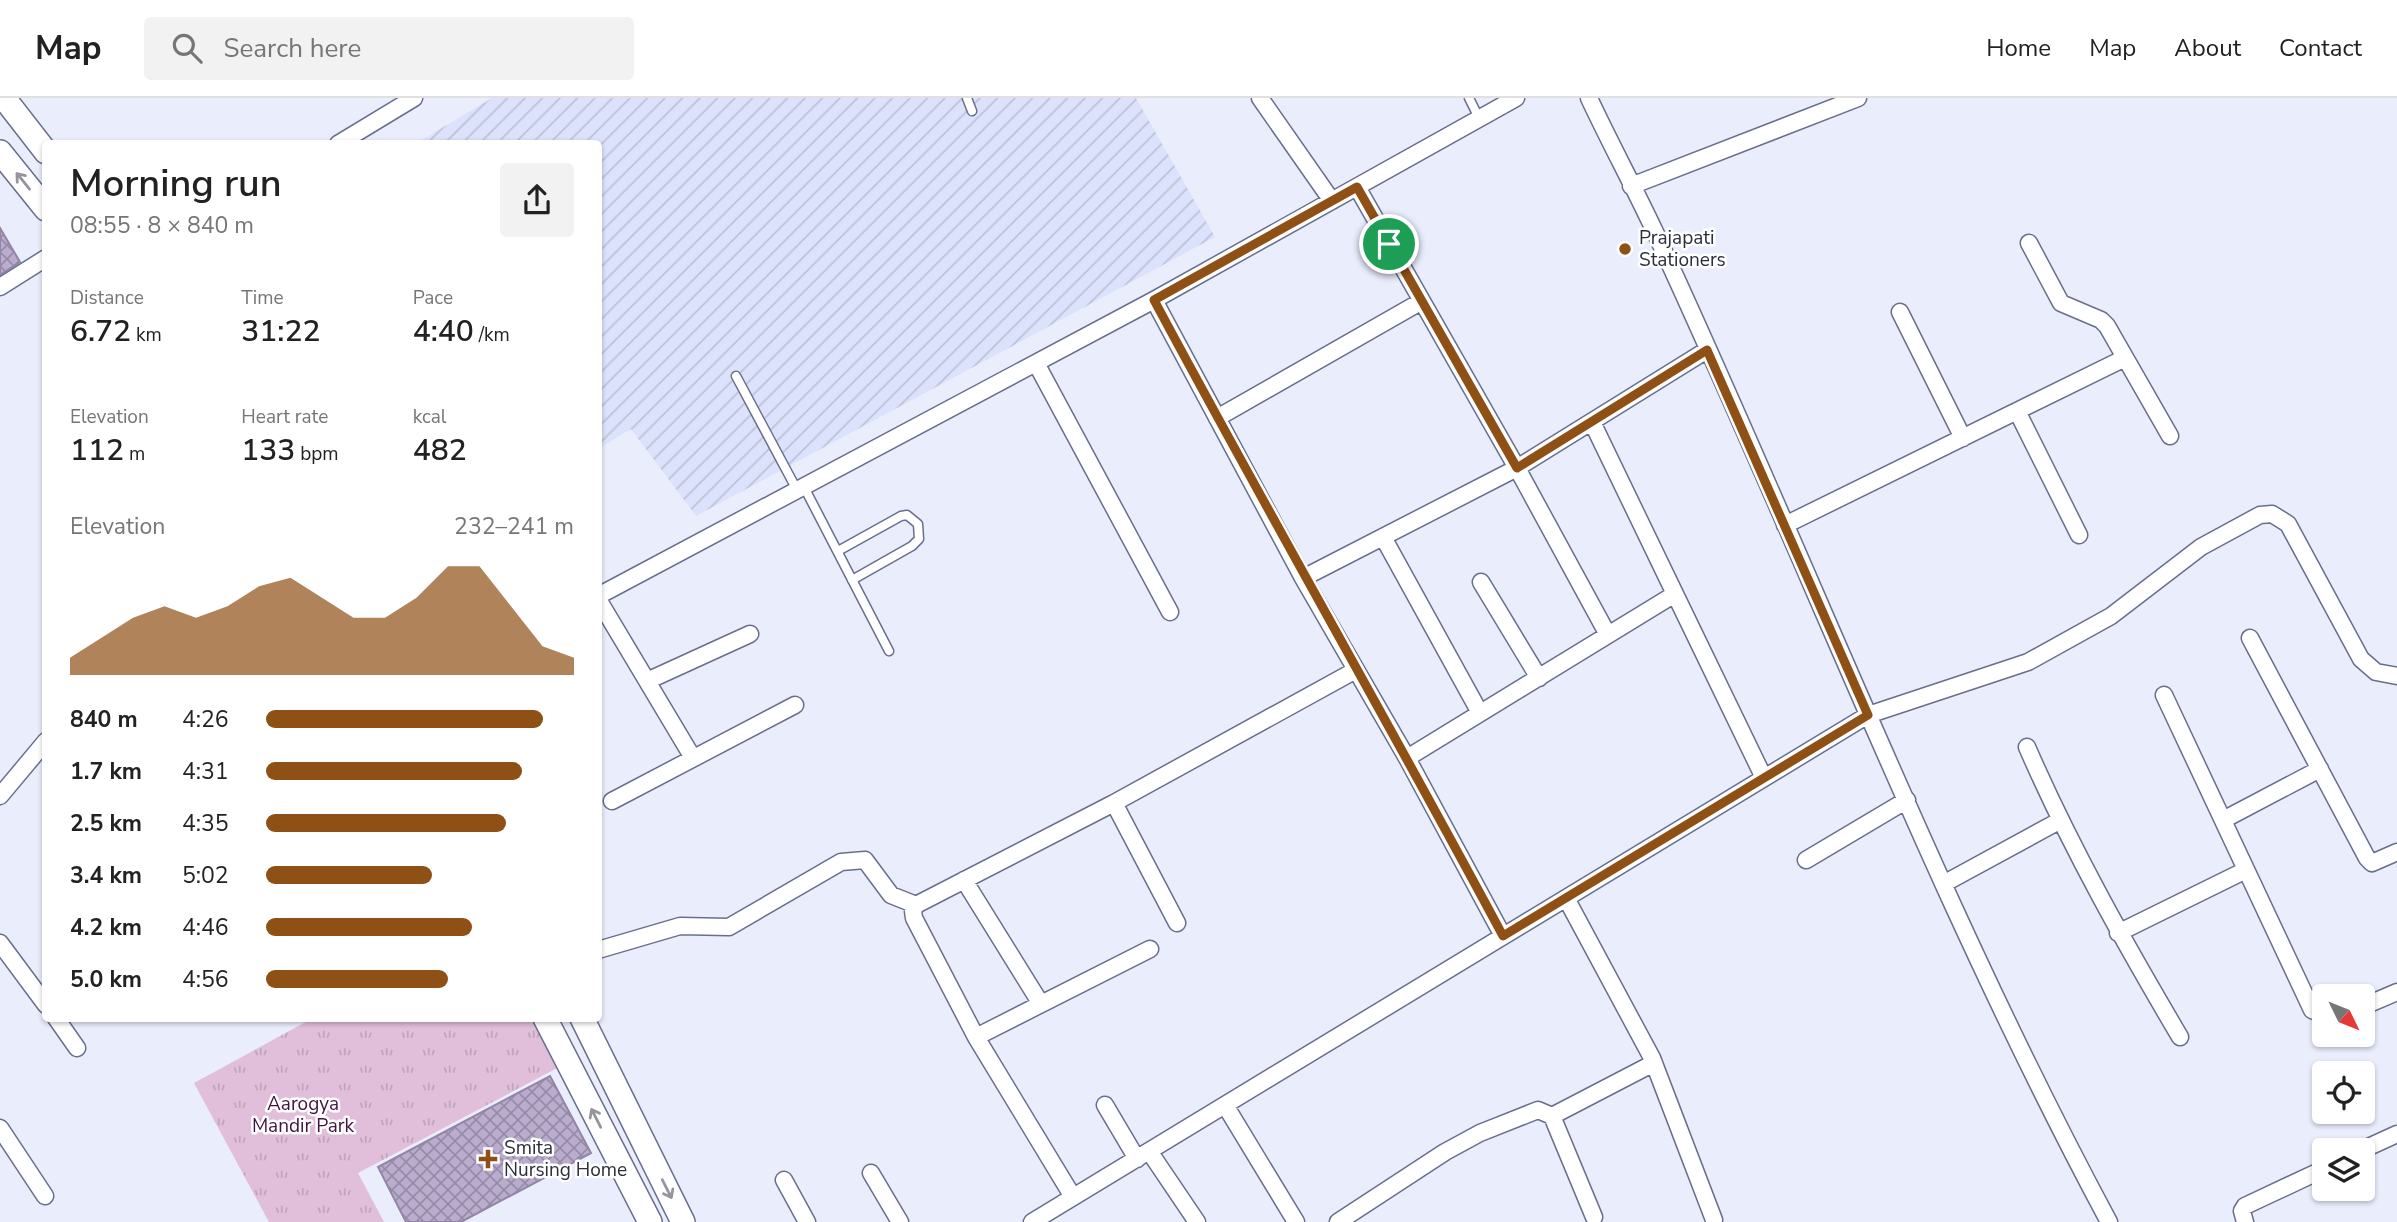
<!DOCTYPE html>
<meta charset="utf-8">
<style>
body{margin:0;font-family:"Nunito Sans",sans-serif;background:#f2f2f2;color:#222;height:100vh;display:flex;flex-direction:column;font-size:26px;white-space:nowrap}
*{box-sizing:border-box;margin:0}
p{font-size:23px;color:#767676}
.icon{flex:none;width:38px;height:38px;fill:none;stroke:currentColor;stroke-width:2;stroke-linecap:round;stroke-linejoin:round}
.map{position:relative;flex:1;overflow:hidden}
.drawer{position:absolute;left:42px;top:42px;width:560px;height:882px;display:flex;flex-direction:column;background:#fff;border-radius:7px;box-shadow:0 2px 5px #0004}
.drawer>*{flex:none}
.needle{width:46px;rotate:133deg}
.buttons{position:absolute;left:2312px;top:886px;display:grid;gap:14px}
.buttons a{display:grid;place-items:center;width:63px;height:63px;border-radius:7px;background:#fff;box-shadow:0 2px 5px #0004;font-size:35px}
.pin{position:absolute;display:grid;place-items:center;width:60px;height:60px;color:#fff;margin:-30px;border:4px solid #fff;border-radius:50%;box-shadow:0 2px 7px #0007}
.round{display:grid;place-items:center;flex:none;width:74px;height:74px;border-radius:7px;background:#f2f2f2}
.head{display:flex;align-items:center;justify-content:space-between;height:119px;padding:0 28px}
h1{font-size:38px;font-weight:600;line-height:52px}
.stats{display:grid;grid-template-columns:repeat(3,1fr);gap:10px;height:119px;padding:7px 28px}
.stats div{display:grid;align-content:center}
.stats b{font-size:30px;font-weight:600}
.stats small{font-size:19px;font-weight:400}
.stats p{font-size:19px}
.chart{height:196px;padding:14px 28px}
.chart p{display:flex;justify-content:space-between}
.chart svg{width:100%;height:126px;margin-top:7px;fill:#8f5015;opacity:.7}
ul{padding:0 28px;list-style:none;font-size:23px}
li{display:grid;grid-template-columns:112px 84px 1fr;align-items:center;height:52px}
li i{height:18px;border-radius:9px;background:#8f5015}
header{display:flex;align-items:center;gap:42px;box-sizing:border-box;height:98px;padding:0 35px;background:#fff;border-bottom:2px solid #e0e0e0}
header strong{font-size:33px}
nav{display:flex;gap:38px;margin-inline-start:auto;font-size:24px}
.search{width:490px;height:63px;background:#f2f2f2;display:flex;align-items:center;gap:18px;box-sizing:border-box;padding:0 24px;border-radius:7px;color:#767676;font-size:26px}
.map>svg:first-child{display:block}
.industrial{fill:url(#industrial-furrows)}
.park{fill:url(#park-tufts)}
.building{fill:url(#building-cross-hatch);stroke:#9385a5;stroke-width:2}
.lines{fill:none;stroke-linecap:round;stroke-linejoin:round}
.service-casing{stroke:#686f8e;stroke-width:11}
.minor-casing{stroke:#686f8e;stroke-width:19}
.primary-casing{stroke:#686f8e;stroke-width:26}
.service{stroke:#fff;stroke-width:8}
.minor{stroke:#fff;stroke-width:16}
.primary{stroke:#fff;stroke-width:23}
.oneway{stroke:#95969d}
.route-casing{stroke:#fff;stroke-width:14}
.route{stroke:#8f5015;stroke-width:9}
.poi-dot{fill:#8f5015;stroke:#fff;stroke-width:2.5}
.labels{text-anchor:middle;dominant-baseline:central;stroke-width:5;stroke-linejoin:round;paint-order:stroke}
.poi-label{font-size:19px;fill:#2b2e3b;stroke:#fff;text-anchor:start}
.park-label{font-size:19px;fill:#42133d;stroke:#fff}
</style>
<header>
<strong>Map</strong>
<div class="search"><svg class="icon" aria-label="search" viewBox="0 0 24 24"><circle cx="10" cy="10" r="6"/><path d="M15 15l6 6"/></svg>Search here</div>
<nav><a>Home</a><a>Map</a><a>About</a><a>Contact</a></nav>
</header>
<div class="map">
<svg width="2397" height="1124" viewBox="0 0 2397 1124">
<defs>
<pattern id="industrial-furrows" width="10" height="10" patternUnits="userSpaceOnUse" patternTransform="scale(1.75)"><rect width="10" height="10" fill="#dce2fb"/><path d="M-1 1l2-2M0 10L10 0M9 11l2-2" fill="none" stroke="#bdc2d8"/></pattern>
<pattern id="park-tufts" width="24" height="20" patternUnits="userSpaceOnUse" patternTransform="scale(1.75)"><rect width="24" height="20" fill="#e1beda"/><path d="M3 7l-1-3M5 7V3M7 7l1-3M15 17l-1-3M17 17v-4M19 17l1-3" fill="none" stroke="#c1a4bc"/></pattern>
<pattern id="building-cross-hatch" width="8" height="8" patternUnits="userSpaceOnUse" patternTransform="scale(1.75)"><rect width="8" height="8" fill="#b9accd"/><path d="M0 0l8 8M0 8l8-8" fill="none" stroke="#978ca8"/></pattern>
</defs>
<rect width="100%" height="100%" fill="#eaedfc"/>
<!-- industrial -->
<path class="industrial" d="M492 0H1136L1215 139 696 418 631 331 599 350 598 46H415Z"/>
<!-- park -->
<path class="park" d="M313 920 537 921 561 968 358 1075 384 1124H269L194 985Z"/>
<!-- building -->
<path class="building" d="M0 130 20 164 0 177Z
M550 978 591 1055 461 1124H406L378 1069Z"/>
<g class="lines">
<defs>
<path id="service" d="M967 0 972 13
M1469 0 1479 20
M736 278 797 392
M804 389 889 553
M838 453 901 418 907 417 918 426 919 441 912 448 852 482"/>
<path id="minor" d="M1260 0 1332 103
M1589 0C1610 45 1634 89 1655 134 1808 463 1937 804 2109 1124
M338 46 414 0
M1631 88 1858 0
M1357 89 1517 370 1608 537
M2029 145 2061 205 2101 222 2107 228 2170 338
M0 189 46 160
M1154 202 1303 480 1407 660 1675 496 1592 324
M1900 214 1963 340
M1036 265 1170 514
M2017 313 2079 437
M1217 320 1422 203
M1785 427 2125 260
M1383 439 1480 615
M1303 480 1517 370 1707 252
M1481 484 1539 580
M1675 496 1764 680
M598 498 1154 202 1516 0
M598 501 693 660
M2250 540 2367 760 2372 765 2397 754
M647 583 750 536
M2164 597 2312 912 2324 917
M2027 649C2071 750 2124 844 2180 939
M1407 660 1503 838
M0 698 46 643
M612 703 795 607
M1114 705 1177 825
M2223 722 2320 671
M1806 762 1907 702
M964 782 1041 906
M1945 785 2059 723
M1566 800 1652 960 1714 1122
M2118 835 2246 772
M0 845 46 907
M598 852 680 828 729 829 841 764 865 762 891 797 916 807
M2362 909 2397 894
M56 920 77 950
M976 939 914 820 913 813 916 807 1114 705 1356 572
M1105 1007 1137 1061
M1225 1007 1296 1124
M1552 1018 1654 965
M0 1030 45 1098
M2362 1052 2397 1036
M1149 1053 1197 1124
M871 1075 900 1124
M784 1082 807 1124
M1073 1099 976 939 1150 851
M1032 1124 1868 617 2028 564 2111 518 2201 449 2260 417 2272 416 2288 426 2361 561 2376 574 2397 578
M1338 1124 1445 1054 1480 1035 1538 1012 1552 1018 1594 1119
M2245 1124 2242 1113 2245 1108 2324 1071"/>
<path id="primary" d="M4 0 46 54
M0 54 46 111
M545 920 650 1124
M582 920 683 1124"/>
</defs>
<!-- service casing -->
<use href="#service" class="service-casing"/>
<!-- minor casing -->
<use href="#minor" class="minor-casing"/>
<!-- primary casing -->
<use href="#primary" class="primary-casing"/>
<!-- service -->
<use href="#service" class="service"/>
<!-- minor -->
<use href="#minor" class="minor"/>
<!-- primary -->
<use href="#primary" class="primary"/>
</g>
<!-- one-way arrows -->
<defs><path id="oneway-shaft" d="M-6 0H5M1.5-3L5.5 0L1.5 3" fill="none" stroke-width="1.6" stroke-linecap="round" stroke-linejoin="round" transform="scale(1.75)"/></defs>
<g class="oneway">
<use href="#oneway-shaft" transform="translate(23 83) rotate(-129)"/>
<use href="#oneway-shaft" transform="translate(596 1020) rotate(-117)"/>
<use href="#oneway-shaft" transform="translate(667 1091) rotate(63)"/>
</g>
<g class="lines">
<defs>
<path id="route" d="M1357 89 1517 370 1707 252 1868 617 1503 838C1389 625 1268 415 1154 202Z"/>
</defs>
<!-- route casing -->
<use href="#route" class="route-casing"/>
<!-- route -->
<use href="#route" class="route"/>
</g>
<!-- markers -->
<g class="poi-dot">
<circle cx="1625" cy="151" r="7"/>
<path d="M484.5 1050.5h7v7h7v7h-7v7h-7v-7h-7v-7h7z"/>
</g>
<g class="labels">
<!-- poi labels -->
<g class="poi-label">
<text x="1639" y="140">Prajapati<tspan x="1639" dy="22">Stationers</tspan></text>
<text x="504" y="1050">Smita<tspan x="504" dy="22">Nursing Home</tspan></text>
</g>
<!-- park labels -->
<g class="park-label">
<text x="303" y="1006">Aarogya<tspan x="303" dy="22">Mandir Park</tspan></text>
</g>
</g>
</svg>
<div class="buttons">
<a><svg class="needle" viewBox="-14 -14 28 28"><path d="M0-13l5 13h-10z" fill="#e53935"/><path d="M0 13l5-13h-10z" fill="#767676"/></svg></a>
<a><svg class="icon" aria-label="locate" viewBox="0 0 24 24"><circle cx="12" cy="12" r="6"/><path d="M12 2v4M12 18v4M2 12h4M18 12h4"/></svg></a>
<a><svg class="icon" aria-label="layers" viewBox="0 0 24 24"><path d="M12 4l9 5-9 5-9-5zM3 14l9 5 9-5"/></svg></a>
</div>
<div class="pin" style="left:1389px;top:146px;background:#1e9e55"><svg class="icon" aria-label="arrive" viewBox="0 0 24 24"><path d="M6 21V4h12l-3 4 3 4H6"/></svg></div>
<section class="drawer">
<div class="head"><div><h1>Morning run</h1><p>08:55 · 8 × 840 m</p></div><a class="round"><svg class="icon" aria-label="share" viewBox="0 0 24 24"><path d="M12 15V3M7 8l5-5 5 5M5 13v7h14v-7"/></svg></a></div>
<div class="stats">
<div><p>Distance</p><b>6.72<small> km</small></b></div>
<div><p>Time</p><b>31:22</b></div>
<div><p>Pace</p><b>4:40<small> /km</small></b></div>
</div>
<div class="stats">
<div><p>Elevation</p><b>112<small> m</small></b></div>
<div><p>Heart rate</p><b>133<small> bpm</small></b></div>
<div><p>kcal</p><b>482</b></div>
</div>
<div class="chart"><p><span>Elevation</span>232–241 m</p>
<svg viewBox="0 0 160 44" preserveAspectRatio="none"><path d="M0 44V38L10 31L20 24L30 20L40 24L50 20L60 13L70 10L80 17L90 24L100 24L110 17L120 6L130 6L140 20L150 34L160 38V44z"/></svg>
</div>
<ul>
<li><b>840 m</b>4:26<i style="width:90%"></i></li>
<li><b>1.7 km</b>4:31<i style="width:83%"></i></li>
<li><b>2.5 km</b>4:35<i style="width:78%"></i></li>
<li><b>3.4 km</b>5:02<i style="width:54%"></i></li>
<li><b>4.2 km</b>4:46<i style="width:67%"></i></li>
<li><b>5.0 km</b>4:56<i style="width:59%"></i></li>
</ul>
</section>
</div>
